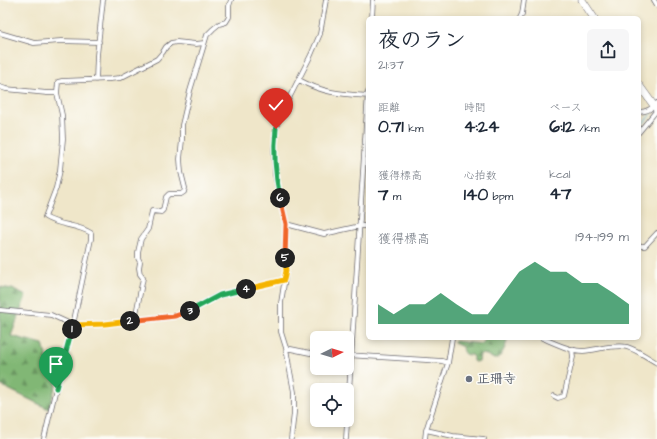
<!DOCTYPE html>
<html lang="ja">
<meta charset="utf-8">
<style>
body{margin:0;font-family:"Architects Daughter","Klee One",sans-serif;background:#f6f6f7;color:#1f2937;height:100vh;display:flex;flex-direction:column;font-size:15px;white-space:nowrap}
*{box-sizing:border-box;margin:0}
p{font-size:13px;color:#747a83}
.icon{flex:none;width:22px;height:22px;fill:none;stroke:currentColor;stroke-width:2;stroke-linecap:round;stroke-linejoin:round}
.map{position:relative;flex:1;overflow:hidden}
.sheet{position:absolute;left:366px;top:16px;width:275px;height:324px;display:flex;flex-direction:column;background:#fff;border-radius:6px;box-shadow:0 2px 6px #0003}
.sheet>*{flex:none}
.needle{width:26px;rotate:85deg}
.controls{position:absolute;left:310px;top:331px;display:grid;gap:8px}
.controls a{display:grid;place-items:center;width:44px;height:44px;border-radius:6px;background:#fff;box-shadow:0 2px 6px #0003;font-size:20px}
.pin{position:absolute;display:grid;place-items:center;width:34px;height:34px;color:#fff;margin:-41px -17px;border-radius:50% 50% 50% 0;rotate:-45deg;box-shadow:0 0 4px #0007}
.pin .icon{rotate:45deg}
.km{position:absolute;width:20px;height:20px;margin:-10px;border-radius:50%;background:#222;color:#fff;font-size:11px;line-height:20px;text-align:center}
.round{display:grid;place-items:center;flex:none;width:42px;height:42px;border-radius:6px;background:#f6f6f7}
.summary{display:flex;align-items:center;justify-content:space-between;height:68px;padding:0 12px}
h1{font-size:22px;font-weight:700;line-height:30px}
.figures{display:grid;grid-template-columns:repeat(3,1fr);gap:6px;height:68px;padding:4px 12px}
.figures div{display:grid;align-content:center}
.figures b{font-size:17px;font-weight:700}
.figures small{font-size:11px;font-weight:400}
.figures p{font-size:11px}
.chart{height:112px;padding:8px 12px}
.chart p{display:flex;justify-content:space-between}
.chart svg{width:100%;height:72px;margin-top:4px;fill:#0b8043;opacity:.7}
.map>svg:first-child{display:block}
.forest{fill:url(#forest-firs);stroke:#526c58}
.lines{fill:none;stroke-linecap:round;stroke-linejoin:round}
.stream{stroke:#61bade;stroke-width:1}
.minor-casing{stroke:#6a676d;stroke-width:5.5}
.trunk-casing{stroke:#6a676d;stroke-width:8}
.minor{stroke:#fff;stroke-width:4}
.trunk{stroke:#fff;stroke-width:7}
.split-1-casing{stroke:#fff;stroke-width:8}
.split-2-casing{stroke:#fff;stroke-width:8}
.split-3-casing{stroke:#fff;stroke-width:8}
.split-4-casing{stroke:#fff;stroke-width:8}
.split-5-casing{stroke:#fff;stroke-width:8}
.split-6-casing{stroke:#fff;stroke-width:8}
.split-7-casing{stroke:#fff;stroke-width:8}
.split-1{stroke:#22a559;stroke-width:5}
.split-2{stroke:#f5b400;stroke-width:5}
.split-3{stroke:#f0652b;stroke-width:5}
.split-4{stroke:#22a559;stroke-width:5}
.split-5{stroke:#f5b400;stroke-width:5}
.split-6{stroke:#f0652b;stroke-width:5}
.split-7{stroke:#22a559;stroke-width:5}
.worship-dot{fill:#6b7280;stroke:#fdfcf7;stroke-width:1.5}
.labels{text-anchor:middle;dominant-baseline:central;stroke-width:3;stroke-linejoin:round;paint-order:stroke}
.worship-label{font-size:13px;font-weight:bold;fill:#5b616d;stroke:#fdfcf7;text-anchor:start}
</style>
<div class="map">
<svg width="657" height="439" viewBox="0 0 657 439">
<defs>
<pattern id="forest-firs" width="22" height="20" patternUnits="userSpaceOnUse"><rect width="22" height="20" fill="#81b774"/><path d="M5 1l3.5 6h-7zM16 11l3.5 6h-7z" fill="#699460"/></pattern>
</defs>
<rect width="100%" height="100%" fill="#fdfcf7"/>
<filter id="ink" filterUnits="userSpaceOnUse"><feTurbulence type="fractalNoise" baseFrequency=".025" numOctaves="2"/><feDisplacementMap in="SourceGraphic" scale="8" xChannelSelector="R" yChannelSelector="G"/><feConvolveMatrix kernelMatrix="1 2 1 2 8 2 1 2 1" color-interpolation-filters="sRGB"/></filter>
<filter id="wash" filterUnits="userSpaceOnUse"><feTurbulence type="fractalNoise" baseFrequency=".012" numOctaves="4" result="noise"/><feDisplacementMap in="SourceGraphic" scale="16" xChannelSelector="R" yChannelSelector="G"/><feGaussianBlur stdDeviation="0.9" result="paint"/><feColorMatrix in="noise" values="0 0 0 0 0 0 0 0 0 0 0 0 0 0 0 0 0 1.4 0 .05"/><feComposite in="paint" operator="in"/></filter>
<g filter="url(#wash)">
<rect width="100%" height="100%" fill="#efe6c9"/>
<!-- forest -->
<path class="forest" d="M0 287 12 289 26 296 11 336 43 344 49 367H61L49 409 0 385Z
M485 338H508C506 345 503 354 497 359H494L487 355 480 354 479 361 476 362 473 361V357L472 355C465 355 462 354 463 347L454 343V341L482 344 483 343Z"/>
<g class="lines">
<!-- stream -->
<path class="stream" d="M639 129 654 110"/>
</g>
</g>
<g filter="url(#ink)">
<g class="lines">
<defs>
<path id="minor" d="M654 0 657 5
M372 18 373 0
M520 18 522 14 524 0
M0 33 34 43 61 41 99 42
M96 80 97 55 103 0
M299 80C323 93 341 94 368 96
M0 87 6 89 47 93H57
M639 112C647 112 652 109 657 103
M639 132 657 110
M286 224 324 234 360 226H368
M639 246H645L657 233
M0 310 51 315 73 325 105 324 175 316 191 311 213 298 220 295 284 280
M136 320V314L143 278 140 274 139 268 140 262 138 258V252L141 239 148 229 152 211 161 212 163 210 166 197 169 194H181L184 192 185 188 181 172 180 159 182 140V125L190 91 207 35 213 29 219 24 226 22 229 17V6L231 0
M542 338C555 343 569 351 583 351 597 350 614 344 627 347 637 350 647 357 657 363
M286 348 310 353H317
M347 355 442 361 448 363
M554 396 558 398 564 396 573 357 572 349
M426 430 453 436 484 439
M44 439 56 388 73 325 91 239V233C77 224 59 226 45 217L56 188 60 170 63 139 62 115 57 93 58 82 62 81 110 79 120 78 157 59 163 52 166 47 171 43 177 42 196 44 204 43
M291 439 294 413V392L289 366 286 348 281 332V303L286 271 285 252 286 224 275 175 274 150 276 129 279 118 311 55 320 34 326 0
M346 439 368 92
M425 439 426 430 448 363 452 338"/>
<path id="trunk" d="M582 0 594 18
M639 85 657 110"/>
</defs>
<!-- minor casing -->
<use href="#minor" class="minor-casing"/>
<!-- trunk casing -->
<use href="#trunk" class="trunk-casing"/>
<!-- minor -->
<use href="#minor" class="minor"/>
<!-- trunk -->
<use href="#trunk" class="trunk"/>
</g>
</g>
<g class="lines" filter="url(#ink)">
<defs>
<path id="split-1" d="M56 388 72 329"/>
<path id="split-2" d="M72 329 73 325 105 324 130 321"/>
<path id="split-3" d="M130 321 175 316 190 311"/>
<path id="split-4" d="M190 311 220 295 246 289"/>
<path id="split-5" d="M246 289 284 280 286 271 285 258"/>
<path id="split-6" d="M280 198 286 224 285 258"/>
<path id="split-7" d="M276 129C273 154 275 174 280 198"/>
</defs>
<!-- split-1 casing -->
<use href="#split-1" class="split-1-casing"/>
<!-- split-2 casing -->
<use href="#split-2" class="split-2-casing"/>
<!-- split-3 casing -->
<use href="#split-3" class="split-3-casing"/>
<!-- split-4 casing -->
<use href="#split-4" class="split-4-casing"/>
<!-- split-5 casing -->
<use href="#split-5" class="split-5-casing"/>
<!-- split-6 casing -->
<use href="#split-6" class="split-6-casing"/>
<!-- split-7 casing -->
<use href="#split-7" class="split-7-casing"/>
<!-- split-1 -->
<use href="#split-1" class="split-1"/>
<!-- split-2 -->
<use href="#split-2" class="split-2"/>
<!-- split-3 -->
<use href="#split-3" class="split-3"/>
<!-- split-4 -->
<use href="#split-4" class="split-4"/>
<!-- split-5 -->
<use href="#split-5" class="split-5"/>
<!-- split-6 -->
<use href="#split-6" class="split-6"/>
<!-- split-7 -->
<use href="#split-7" class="split-7"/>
</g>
<!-- markers -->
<circle class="worship-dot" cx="469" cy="379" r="4"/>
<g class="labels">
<!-- worship labels -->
<g class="worship-label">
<text x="477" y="379">正珊寺</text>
</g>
</g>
</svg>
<div class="controls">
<a><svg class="needle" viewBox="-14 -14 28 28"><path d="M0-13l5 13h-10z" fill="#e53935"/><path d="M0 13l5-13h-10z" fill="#747a83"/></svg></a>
<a><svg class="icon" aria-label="locate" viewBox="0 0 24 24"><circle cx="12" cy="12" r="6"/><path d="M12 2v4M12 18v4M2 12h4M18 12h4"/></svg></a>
</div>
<div class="pin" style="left:56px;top:388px;background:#1e9e55"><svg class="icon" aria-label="arrive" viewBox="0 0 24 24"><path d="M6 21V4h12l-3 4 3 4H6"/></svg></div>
<div class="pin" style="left:276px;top:129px;background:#d93025"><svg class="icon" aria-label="check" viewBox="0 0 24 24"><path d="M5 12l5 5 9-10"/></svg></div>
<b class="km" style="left:72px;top:329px">1</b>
<b class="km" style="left:130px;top:321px">2</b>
<b class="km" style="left:190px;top:311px">3</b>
<b class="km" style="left:246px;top:289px">4</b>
<b class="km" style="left:285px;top:258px">5</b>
<b class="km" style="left:280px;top:198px">6</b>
<section class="sheet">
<div class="summary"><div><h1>夜のラン</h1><p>21:37</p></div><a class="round"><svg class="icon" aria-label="share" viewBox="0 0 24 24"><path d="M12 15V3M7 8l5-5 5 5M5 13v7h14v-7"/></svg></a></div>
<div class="figures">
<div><p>距離</p><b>0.71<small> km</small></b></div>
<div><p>時間</p><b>4:24</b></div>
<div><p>ペース</p><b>6:12<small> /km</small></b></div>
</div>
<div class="figures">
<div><p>獲得標高</p><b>7<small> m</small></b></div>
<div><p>心拍数</p><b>140<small> bpm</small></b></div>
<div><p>kcal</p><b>47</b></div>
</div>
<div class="chart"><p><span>獲得標高</span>194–199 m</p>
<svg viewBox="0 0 160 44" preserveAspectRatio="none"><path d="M0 44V32L10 38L20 32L30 32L40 25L50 32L60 38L70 38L80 25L90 12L100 6L110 12L120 12L130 19L140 19L150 25L160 32V44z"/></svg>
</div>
</section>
</div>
